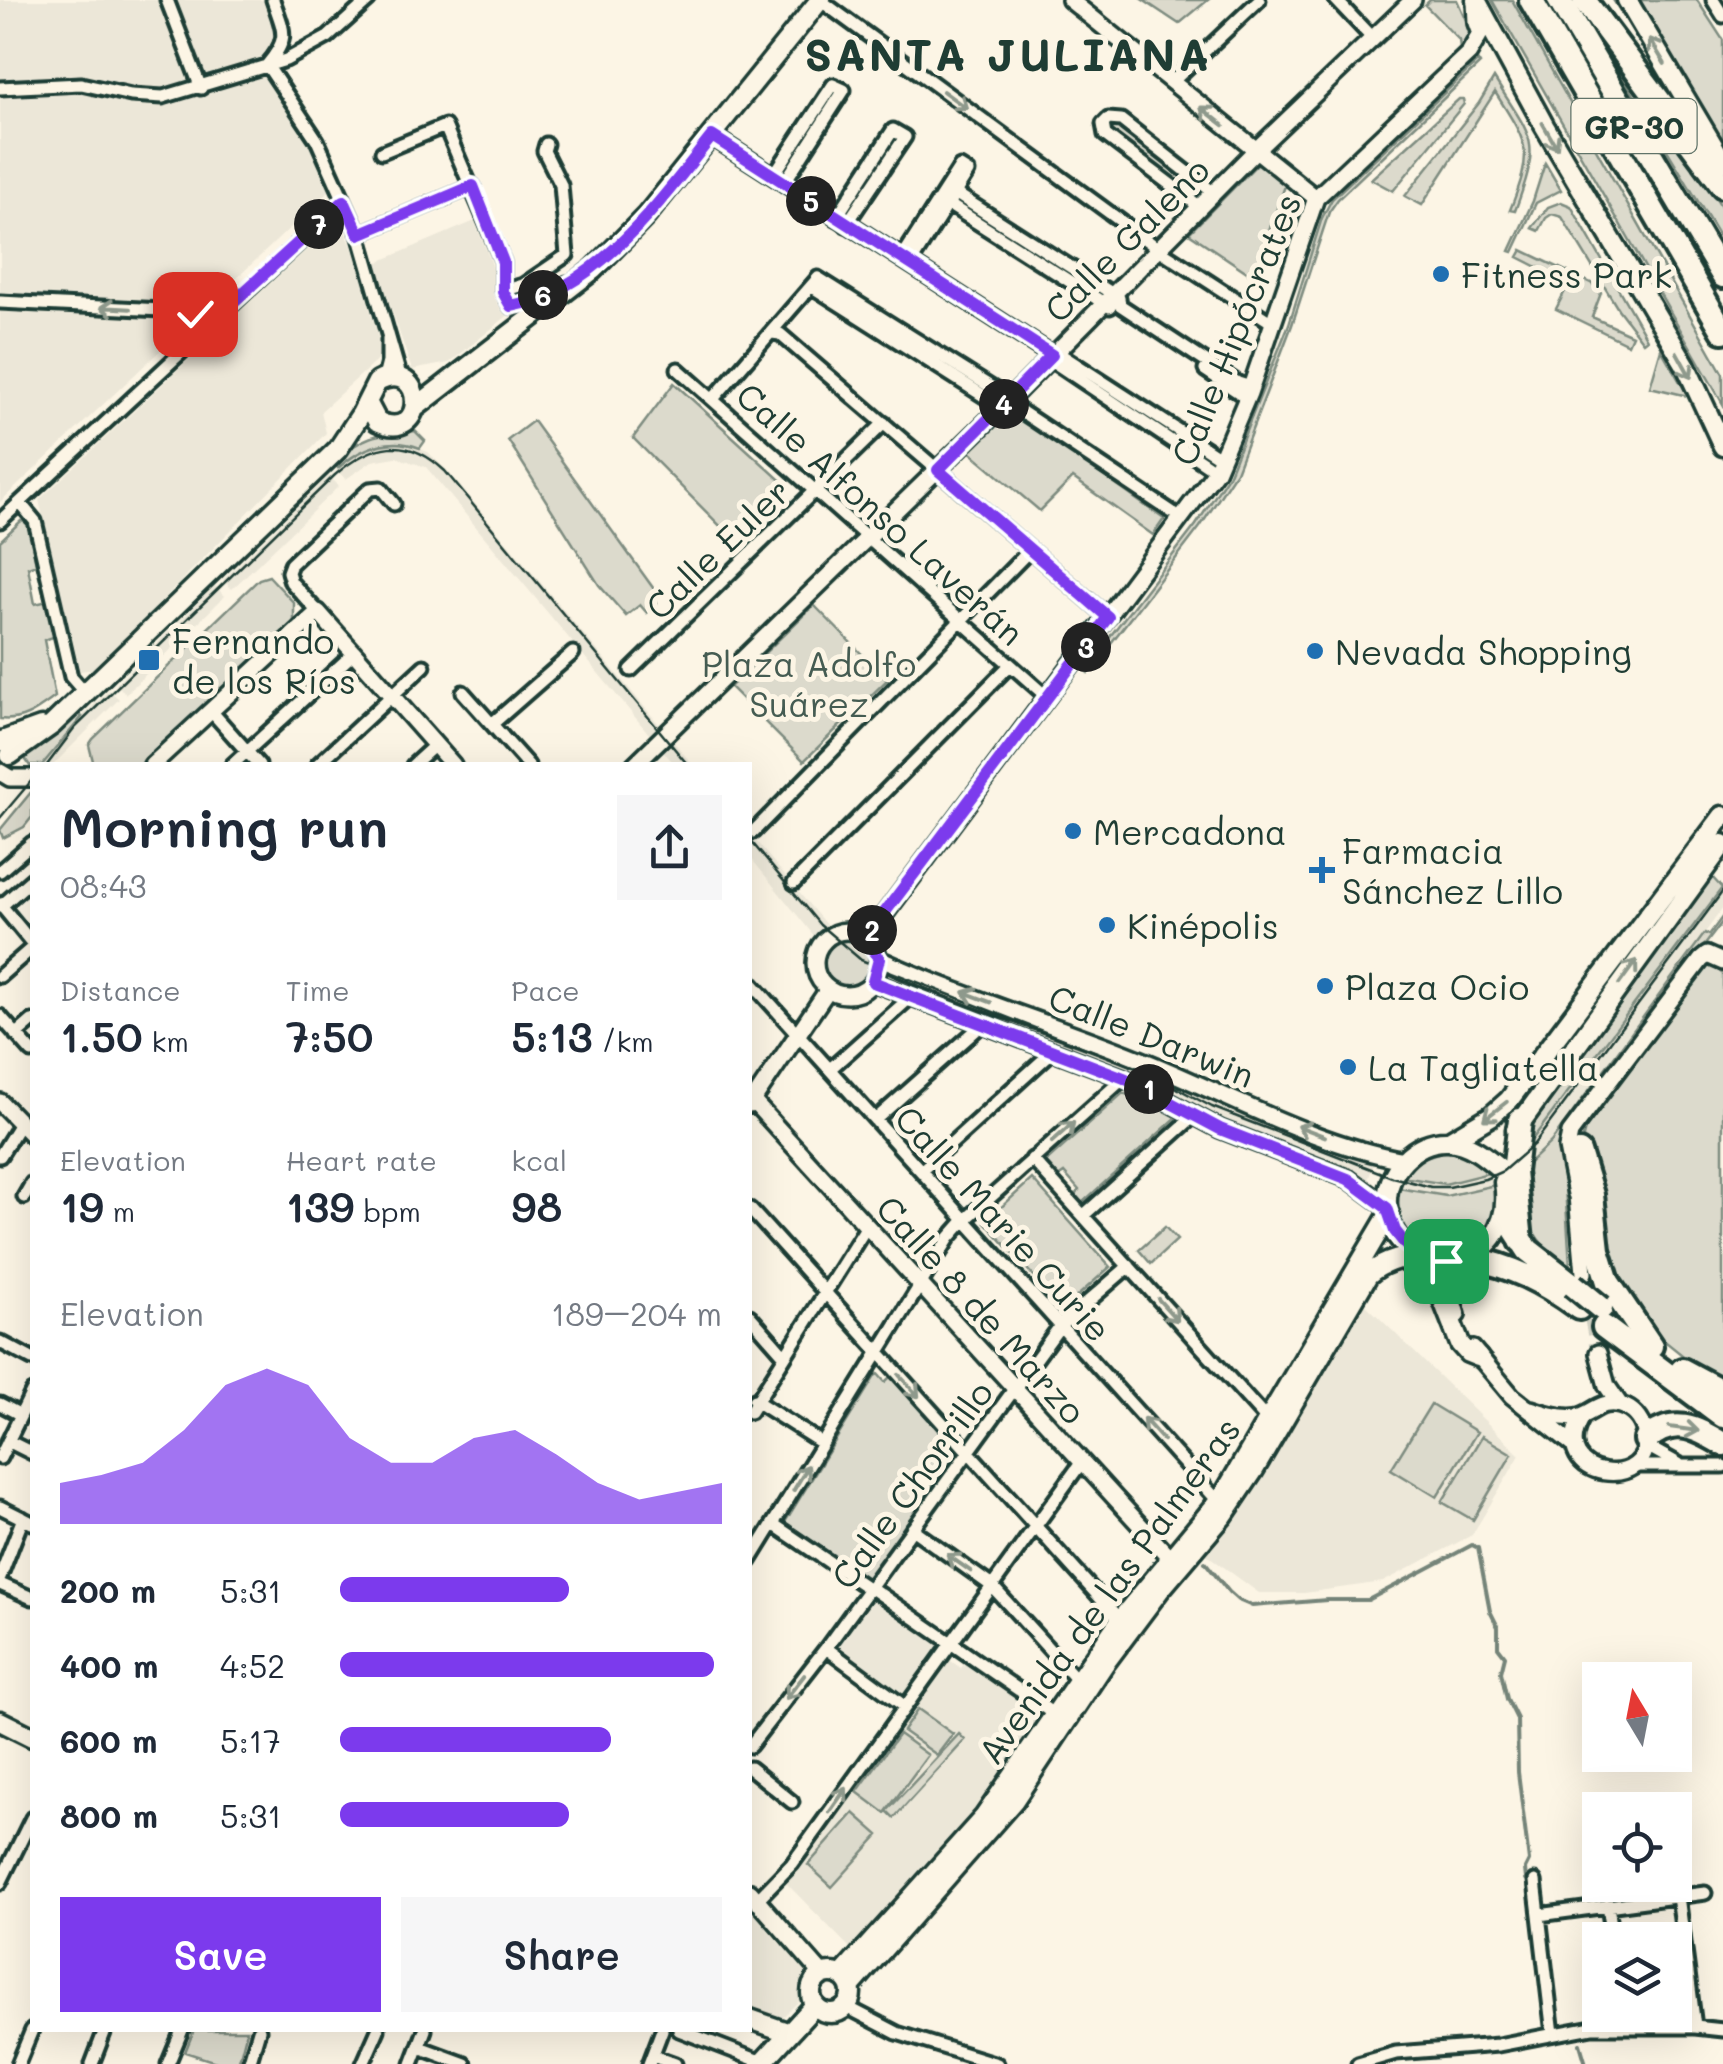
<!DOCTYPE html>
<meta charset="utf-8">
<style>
body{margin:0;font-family:Mali,sans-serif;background:#f6f6f7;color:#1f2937;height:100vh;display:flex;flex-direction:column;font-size:38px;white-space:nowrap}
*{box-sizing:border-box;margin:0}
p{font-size:32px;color:#747a83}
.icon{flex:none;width:55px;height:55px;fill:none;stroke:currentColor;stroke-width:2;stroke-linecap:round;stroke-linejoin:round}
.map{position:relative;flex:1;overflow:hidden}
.details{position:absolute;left:30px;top:762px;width:722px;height:1270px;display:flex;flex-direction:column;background:#fff;border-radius:0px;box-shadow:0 10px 40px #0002}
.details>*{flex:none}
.needle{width:65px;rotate:350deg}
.buttons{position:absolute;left:1582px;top:1662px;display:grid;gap:20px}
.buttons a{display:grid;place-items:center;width:110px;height:110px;border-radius:0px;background:#fff;box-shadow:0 10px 40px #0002;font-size:50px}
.pin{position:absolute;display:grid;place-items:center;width:85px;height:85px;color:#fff;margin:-42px;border-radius:20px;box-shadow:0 5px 15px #0006}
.km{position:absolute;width:50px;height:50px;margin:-25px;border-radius:50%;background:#222;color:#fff;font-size:28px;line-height:50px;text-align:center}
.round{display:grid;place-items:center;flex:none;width:105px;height:105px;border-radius:0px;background:#f6f6f7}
.head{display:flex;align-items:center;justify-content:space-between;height:170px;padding:0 30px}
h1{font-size:55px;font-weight:600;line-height:75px}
.metrics{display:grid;grid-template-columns:repeat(3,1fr);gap:15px;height:170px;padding:10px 30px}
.metrics div{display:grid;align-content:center}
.metrics b{font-size:42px;font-weight:600}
.metrics small{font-size:28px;font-weight:400}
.metrics p{font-size:28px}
.chart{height:280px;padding:20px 30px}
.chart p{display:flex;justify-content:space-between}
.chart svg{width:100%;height:180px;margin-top:10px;fill:#7c3aed;opacity:.7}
.primary-button{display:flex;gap:20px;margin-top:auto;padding:20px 30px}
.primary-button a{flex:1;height:115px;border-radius:0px;background:#7c3aed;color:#fff;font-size:40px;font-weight:600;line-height:115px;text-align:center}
.primary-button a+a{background:#f6f6f7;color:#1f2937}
ul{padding:0 30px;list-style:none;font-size:32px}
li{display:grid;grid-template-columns:160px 120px 1fr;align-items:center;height:75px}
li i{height:25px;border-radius:12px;background:#7c3aed}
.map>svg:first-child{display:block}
.built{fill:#ece7d8}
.green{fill:#dcdacc;stroke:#7e8c80;stroke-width:2.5}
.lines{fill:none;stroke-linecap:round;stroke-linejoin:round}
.stream{stroke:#758479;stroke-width:4}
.tertiary-tunnel{stroke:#d0d0c2;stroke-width:15;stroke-dasharray:15 8;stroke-linecap:butt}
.minor-casing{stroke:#1f3d34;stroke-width:19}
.tertiary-casing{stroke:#1f3d34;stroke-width:22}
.secondary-casing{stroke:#1f3d34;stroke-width:25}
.primary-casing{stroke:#1f3d34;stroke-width:25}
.motorway-casing{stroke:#1f3d34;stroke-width:30}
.minor{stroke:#fcf5e5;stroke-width:11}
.tertiary{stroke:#fcf5e5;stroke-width:15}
.secondary{stroke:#fcf5e5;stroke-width:18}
.primary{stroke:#fcf5e5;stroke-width:18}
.motorway{stroke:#fcf5e5;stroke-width:22}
.tram{stroke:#1f3d34;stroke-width:2.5}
.motorway-bridge-casing{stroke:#1f3d34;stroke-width:30;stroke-linecap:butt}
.motorway-bridge{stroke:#fcf5e5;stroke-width:22}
.oneway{stroke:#8e998c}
.route-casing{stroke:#fff;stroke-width:20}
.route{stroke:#7c3aed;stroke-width:12}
.poi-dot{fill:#1f6fb2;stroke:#fcf5e5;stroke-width:4}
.labels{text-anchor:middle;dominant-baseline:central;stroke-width:10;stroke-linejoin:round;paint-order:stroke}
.shield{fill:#fcf5e5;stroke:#617469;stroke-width:2.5}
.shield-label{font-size:32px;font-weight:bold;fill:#1f3d34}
.street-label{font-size:35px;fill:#1f3d34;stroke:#fcf5e5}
.poi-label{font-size:35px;fill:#1f3d34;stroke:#fcf5e5;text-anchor:start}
.park-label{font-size:35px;fill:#455c52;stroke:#fcf5e5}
.district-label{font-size:45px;font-weight:bold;letter-spacing:2.5px;fill:#1f3d34;stroke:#fcf5e5}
</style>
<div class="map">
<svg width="1723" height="2064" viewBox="0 0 1723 2064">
<rect width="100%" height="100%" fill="#fcf5e5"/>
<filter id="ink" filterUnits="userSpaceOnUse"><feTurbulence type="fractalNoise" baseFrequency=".01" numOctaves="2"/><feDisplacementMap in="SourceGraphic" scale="20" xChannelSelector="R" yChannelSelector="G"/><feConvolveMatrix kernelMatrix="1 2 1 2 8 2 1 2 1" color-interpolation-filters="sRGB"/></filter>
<g filter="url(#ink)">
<!-- built -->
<path class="built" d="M0 0H268L278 30 266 54 254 60 311 142 329 191 0 502Z
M340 218 355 254 383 355 321 411 326 433 95 669 80 671 39 500Z
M475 221 511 313 449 363 412 370 376 263Z
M404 443 428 452 449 473 693 765H675L426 467 396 457 372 461 346 479 336 470 369 446Z
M329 476 339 486 232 589 223 580Z
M215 586 225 596 126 694 116 684Z
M109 690 119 699 53 765H42L74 724Z
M750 834 827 926 859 955 1156 1072 1234 1107 1233 1112 1363 1162 1366 1158 1375 1161 1366 1185 1357 1178 1359 1174 1228 1124 869 977 835 956 815 937 750 857Z
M1723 887V908L1551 1142 1520 1171 1522 1153Z
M1489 1173 1495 1185 1463 1194 1428 1195 1398 1188 1403 1177 1445 1184Z
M1364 1303 1520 1455 1472 1535 1383 1582 1304 1593H1259L1206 1554 1228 1529 1266 1473Z
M873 1595 941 1644 904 1695 836 1647Z
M948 1659 961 1668 967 1661 1044 1714 985 1800 853 1951 787 1884Z
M750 1909 780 1944 789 1948 805 1966 807 1972 798 1991 800 2000 782 2018 750 2006Z"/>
<!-- green -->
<path class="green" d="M1143 0H1208L1179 24Z
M1430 0H1457L1473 36 1460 48 1459 40 1425 5Z
M1492 0H1512L1723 374V404Z
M1639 0H1697L1723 40V142Z
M1582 9 1685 149 1723 209V243Z
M1478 61 1480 64 1338 199 1329 212 1292 325 1236 472 1200 527 1088 673 1084 670 1196 525 1228 476 1289 324 1322 218 1332 199Z
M1494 78C1533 140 1542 139 1515 211L1510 210C1534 150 1529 146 1495 92L1422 205 1405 196 1479 103Z
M1459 99H1463L1464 104 1393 191 1371 179Z
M1117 122 1202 189 1205 196 1194 197 1108 131V124Z
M1258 163 1286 183 1253 276 1189 233Z
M1545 163 1561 190 1536 203 1513 252 1510 251 1533 201Z
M1561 202 1571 206 1647 339 1643 342 1618 309 1562 217 1552 214 1546 218 1539 231 1532 228 1548 207Z
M1522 250 1591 283 1601 293 1592 317 1632 335 1628 344 1556 309 1569 283 1518 257Z
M1661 349 1688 396 1650 387Z
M674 383 789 488 783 494 791 503 749 544 744 538 738 544 633 438Z
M1009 409 1164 519 1153 535 1073 478 1040 511 969 451Z
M533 421 656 592V605L647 613 640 605 626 616 599 585 508 440Z
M415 431 425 441 420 448C389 436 362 447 338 468L333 462C362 436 376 433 415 431Z
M21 521 28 523 36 564 28 567 35 604 48 601 56 636 44 640 55 697C37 710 23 722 0 719V541Z
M269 576 294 603V620L288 630 141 765H94L89 745 93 739 259 579Z
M814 605 887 680 804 761 730 687Z
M76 712 82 717 42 765H32V769L26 760 27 751Z
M32 791V817L24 827 3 838 0 830Z
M1712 877 1722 888 1525 1149 1530 1125 1542 1104Z
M1723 916V921L1570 1123 1564 1171 1570 1265C1527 1242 1526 1216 1520 1171L1551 1142 1705 933 1709 935Z
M821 963a26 26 0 1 1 52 0a26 26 0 1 1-52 0Z
M1706 965H1712L1723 974V1380L1697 1367 1651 1330 1612 1275 1583 1137 1585 1129Z
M1123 1093 1139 1099 1141 1096 1178 1116 1082 1203 1075 1195 1079 1190 1064 1173 1058 1177 1045 1163Z
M1444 1151 1468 1156 1489 1173 1445 1184 1403 1177 1419 1159Z
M1032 1179 1110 1267 1063 1309 985 1222Z
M1495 1185C1515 1270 1380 1274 1398 1188L1446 1196Z
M1165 1227 1177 1240 1151 1264 1139 1250Z
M877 1373 885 1382 891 1376 960 1452 868 1580 785 1522Z
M1431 1404 1477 1432 1437 1497 1391 1469Z
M1482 1436 1512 1454 1473 1520 1442 1502Z
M918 1709 953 1734 937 1755 903 1731Z
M899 1734 928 1755 885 1813 857 1792Z
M959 1734 965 1740 894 1818 887 1811Z
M854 1813 879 1835 832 1887 808 1865Z
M194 2030H247L238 2064H222L185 2052Z"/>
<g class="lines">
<!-- stream -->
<path class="stream" d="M1614 0 1661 74
M1205 1562 1229 1592 1238 1600 1252 1606 1327 1600H1368L1472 1545 1478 1548 1490 1611 1498 1627V1647L1505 1656 1501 1672 1507 1699 1517 1719 1518 1772 1529 1861 1525 1869 1526 1879
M1580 2044 1586 2064"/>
<!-- tertiary-tunnel -->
<path class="tertiary-tunnel" d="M1588 1297 1598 1353"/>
<defs>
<path id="minor" d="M167 0 201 88
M820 0 1160 250 1274 324
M1336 0 1373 39
M1713 0 1723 16
M267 65 317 140 359 234 401 379
M267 65C290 38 284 32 273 0
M1171 83 1259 0
M0 88 81 84 131 95 163 97 286 60 328 37 369 0
M382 152 445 126 503 262V291L511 306 525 304 567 283
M773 176 833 85 844 90 784 183
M955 193 1119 298 1120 305 1238 383 1251 387
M948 204 1110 307
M1200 207 1105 135 1103 124 1108 119 1121 120 1214 193
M836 218 893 130 905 137 846 225
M359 234 473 186
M901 259 960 167 968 172 910 264
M811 286 1001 407
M503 291 523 285 567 255 561 185 544 151 546 144
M0 302 182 311 195 315 207 326
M772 333 780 334 1108 617
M1057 352 1222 459
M1049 359 1216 471
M678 369 1048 698
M1205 370 1247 398
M384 378 388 362V339
M713 399 818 278 1010 399
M1007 402 1172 512
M20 503 35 521 71 677 85 693
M0 521 344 201
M318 612 291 582 288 572 291 564 370 489 381 488 394 504
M631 670 884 423
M463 692 528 765
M211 711 259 765
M492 724 573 653
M232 765 354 653
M317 765 424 666
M413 765 435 745
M753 832 1030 550
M0 871 32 843
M794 883 1010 665
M0 904 32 943
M0 907 32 879
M0 976 32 948
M750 981 1218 1501
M0 1016 32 1052
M16 1035 32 1021
M830 1069 912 996
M875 1120 983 1024
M0 1156 21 1122
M1032 1159 1268 1421
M921 1171 1053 1051
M24 1197 32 1183
M750 1209 1120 1620
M1084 1215 1194 1116
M750 1316 785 1356
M0 1342 32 1359
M754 1400 822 1443
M0 1404 21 1415
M750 1412 867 1226
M8 1441 32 1453
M1645 1445 1679 1464
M0 1458 32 1392
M1633 1466H1723
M0 1507 32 1523
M773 1524 869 1589
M912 1529 992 1586 1077 1680
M750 1561 949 1238 964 1221 1124 1078
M0 1577 23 1518
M0 1584 32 1598
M870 1587 1055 1715
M826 1648 904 1706
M750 1746 826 1648 1060 1326 1129 1266
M750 1768 792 1802
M1535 1881 1553 2034
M0 1883 32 1818
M1678 1896 1695 2027
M757 1900 792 1864 1081 1463
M1608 1905 1613 1940
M1539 1915 1705 1893
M845 2006 897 2033 997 2064
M679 2030 762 2062
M419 2047 465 2064
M653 2056 675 2064
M18 2064 32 2030
M92 2064 105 2030
M168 2064 182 2030
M249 2064 259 2030
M363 2064 378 2030
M412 2064 425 2030
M649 2064 662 2030
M1358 2064 1396 2053 1498 2045 1592 2027H1695L1723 2030"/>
<path id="tertiary" d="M1070 0 1316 198
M712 136 1052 355
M152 765 318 612 453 765
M634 765 1007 402 1256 150 1413 0
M0 772 10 778H32
M815 963a32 32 0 1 1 64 0a32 32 0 1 1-64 0Z
M867 938 1216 471 1249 393 1316 198 1469 53 1480 34 1476 23 1475 0
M879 959C967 999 1060 1026 1149 1063 1232 1097 1315 1144 1404 1160
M873 982 1124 1078 1220 1129 1349 1179 1387 1207
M750 1098 1170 1558
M0 1102 32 1135
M750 1105 825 994 826 987
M1576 1185 1584 1273
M1576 1194 1567 1148 1570 1133 1701 960 1707 955 1723 962
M1433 1259 1449 1288 1457 1315
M1473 1349 1512 1396 1575 1446
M1598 1353 1607 1386 1620 1405
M1531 1409C1546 1414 1561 1419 1577 1417 1592 1415 1600 1399 1620 1405 1633 1409 1642 1419 1645 1432 1658 1494 1544 1481 1582 1417
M750 1892 823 1975"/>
<path id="secondary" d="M415 408 593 270 646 216 820 0
M2 741 41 727
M10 755 52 725 338 449 361 414 377 382C427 356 428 446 377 421L367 402"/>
<path id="primary" d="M1476 0 1545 127 1685 364 1723 446
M1627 0 1723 162
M1516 1129 1723 844
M1449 1141 1491 1116 1509 1100 1723 816
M1503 1171C1487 1158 1471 1143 1449 1141 1414 1139 1385 1172 1387 1206 1393 1285 1519 1278 1504 1182
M1407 1262 1433 1275 1460 1344 1468 1353 1478 1357
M0 1721 32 1737
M811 1993a20 20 0 1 1 40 0a20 20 0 1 1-40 0Z
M841 1976 984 1817 1120 1620 1223 1496 1389 1214
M850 1987 1014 1800 1105 1663 1159 1591 1223 1516 1254 1470 1368 1275C1382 1262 1401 1257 1420 1255
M750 2019 787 2032
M761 2064 815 2005"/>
<path id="motorway" d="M1531 0 1723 331
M1559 0 1723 276
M1584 0 1723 186
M1520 1120 1514 1172 1521 1241
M1579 1152 1592 1195 1598 1250 1608 1282 1651 1346
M1515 1230 1528 1250 1573 1285
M1467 1257C1514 1267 1540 1280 1579 1308
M1604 1327 1723 1416
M1682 1370 1723 1392
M1646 1440C1673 1416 1695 1427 1723 1444"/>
</defs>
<!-- minor casing -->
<use href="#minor" class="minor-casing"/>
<!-- tertiary casing -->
<use href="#tertiary" class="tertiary-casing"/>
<!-- secondary casing -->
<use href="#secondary" class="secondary-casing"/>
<!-- primary casing -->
<use href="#primary" class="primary-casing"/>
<!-- motorway casing -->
<use href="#motorway" class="motorway-casing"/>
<!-- minor -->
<use href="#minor" class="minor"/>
<!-- tertiary -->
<use href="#tertiary" class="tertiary"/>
<!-- secondary -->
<use href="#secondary" class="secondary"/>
<!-- primary -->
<use href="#primary" class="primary"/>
<!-- motorway -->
<use href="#motorway" class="motorway"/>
<!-- tram -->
<path class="tram" d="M47 765 75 728 335 475C372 443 406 434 445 471L688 765
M0 818 32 780
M750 840 820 925 861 960 1147 1072 1212 1107 1250 1122 1392 1177 1431 1187H1449L1485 1179 1503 1171 1534 1144 1723 891"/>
<defs>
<path id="motorway-bridge" d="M1573 1285 1601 1308"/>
</defs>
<!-- motorway-bridge casing -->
<use href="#motorway-bridge" class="motorway-bridge-casing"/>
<!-- motorway-bridge -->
<use href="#motorway-bridge" class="motorway-bridge"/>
</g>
<!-- one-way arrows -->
<defs><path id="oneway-shaft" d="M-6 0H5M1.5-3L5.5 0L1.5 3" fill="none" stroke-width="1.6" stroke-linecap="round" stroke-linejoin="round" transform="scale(2.5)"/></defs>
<g class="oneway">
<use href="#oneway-shaft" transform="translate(1657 51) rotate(-121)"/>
<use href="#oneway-shaft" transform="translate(955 100) rotate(36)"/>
<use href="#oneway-shaft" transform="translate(1212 116) rotate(-142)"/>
<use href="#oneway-shaft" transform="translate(1550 136) rotate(60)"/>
<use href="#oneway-shaft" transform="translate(115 308) rotate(-177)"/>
<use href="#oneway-shaft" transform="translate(1684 365) rotate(61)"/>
<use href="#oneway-shaft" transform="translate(1628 972) rotate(-54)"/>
<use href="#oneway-shaft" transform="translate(977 997) rotate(-159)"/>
<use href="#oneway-shaft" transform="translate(1495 1111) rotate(142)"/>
<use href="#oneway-shaft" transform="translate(1311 1131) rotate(-159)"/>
<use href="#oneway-shaft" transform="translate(1063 1132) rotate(-42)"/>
<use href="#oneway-shaft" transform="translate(1168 1310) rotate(48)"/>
<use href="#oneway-shaft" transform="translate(909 1386) rotate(48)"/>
<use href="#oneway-shaft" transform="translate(1153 1429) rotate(-132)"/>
<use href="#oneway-shaft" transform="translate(1684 1429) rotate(8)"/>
<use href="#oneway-shaft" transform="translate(801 1478) rotate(-59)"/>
<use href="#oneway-shaft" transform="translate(959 1563) rotate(-145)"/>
<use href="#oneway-shaft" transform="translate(795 1687) rotate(128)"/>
<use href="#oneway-shaft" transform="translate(838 1800) rotate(-55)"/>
</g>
</g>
<g class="lines" filter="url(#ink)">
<defs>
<path id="route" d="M195 314 207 326 344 201 359 234 473 186 503 262V292L511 306C597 291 661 200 712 136L1052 355 938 470 1108 617 870 932 867 938 879 959 873 982 1124 1078 1220 1129 1348 1179 1387 1208 1395 1231 1406 1245 1420 1255 1446 1261"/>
</defs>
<!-- route casing -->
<use href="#route" class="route-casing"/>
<!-- route -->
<use href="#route" class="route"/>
</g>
<!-- markers -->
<g class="poi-dot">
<circle cx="1441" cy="274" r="10"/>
<circle cx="1315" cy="651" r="10"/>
<rect x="137" y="648" width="24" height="24" rx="5"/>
<circle cx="1073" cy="831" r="10"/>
<path d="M1317 855h10v10h10v10h-10v10h-10v-10h-10v-10h10z"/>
<circle cx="1107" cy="925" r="10"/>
<circle cx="1325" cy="986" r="10"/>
<circle cx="1348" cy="1067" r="10"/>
</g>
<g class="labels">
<!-- shield labels -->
<rect class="shield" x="1571.5" y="99" width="125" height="54" rx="8"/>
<g class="shield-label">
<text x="1634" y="126">GR-30</text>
</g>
<!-- street labels -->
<g class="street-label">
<text transform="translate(1126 239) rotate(-45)">Calle Galeno</text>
<text transform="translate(1235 329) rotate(-68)">Calle Hipócrates</text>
<text transform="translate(881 513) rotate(42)">Calle Alfonso Laverán</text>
<text transform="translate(717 548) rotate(-44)">Calle Euler</text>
<text transform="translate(1152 1035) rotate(22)">Calle Darwin</text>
<text transform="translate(1004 1223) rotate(48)">Calle Marie Curie</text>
<text transform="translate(982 1309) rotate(48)">Calle 8 de Marzo</text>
<text transform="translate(911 1484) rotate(-54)">Calle Chorrillo</text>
<text transform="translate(1108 1590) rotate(-54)">Avenida de las Palmeras</text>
</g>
<!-- poi labels -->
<g class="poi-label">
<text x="1461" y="274">Fitness Park</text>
<text x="172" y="640">Fernando<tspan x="172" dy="40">de los Ríos</tspan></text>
<text x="1335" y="651">Nevada Shopping</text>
<text x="1093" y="831">Mercadona</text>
<text x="1342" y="850">Farmacia<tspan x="1342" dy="40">Sánchez Lillo</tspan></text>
<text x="1127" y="925">Kinépolis</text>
<text x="1345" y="986">Plaza Ocio</text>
<text x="1368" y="1067">La Tagliatella</text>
</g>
<!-- park labels -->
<g class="park-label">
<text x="809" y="663">Plaza Adolfo<tspan x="809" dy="40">Suárez</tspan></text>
</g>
<!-- district labels -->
<g class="district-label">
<text x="1008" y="53">SANTA JULIANA</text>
</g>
</g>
</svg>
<div class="buttons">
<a><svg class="needle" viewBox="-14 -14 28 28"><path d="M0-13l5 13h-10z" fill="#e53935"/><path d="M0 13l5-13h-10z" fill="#747a83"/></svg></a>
<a><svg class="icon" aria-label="locate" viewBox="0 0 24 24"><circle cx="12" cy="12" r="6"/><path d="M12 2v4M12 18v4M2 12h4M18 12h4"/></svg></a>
<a><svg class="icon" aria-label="layers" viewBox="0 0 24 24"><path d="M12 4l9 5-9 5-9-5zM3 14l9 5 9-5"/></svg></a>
</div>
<div class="pin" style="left:1446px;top:1261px;background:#1e9e55"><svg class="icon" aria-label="arrive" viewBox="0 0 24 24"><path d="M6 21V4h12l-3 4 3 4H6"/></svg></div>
<div class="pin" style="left:195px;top:314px;background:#d93025"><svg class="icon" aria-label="check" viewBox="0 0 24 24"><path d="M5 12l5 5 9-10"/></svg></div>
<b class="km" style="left:1149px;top:1089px">1</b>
<b class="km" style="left:872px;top:930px">2</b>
<b class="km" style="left:1086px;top:647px">3</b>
<b class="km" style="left:1004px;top:404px">4</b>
<b class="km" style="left:811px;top:201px">5</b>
<b class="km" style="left:543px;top:295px">6</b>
<b class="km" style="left:319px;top:224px">7</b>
<section class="details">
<div class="head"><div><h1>Morning run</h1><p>08:43</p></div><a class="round"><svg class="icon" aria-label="share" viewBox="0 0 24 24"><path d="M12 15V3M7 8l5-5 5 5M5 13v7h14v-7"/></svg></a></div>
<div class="metrics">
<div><p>Distance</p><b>1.50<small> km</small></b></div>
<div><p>Time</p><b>7:50</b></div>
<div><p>Pace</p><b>5:13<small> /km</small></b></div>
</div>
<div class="metrics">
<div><p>Elevation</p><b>19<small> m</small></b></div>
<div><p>Heart rate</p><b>139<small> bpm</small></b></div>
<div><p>kcal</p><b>98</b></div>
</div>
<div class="chart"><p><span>Elevation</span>189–204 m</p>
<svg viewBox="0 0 160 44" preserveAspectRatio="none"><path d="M0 44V34L10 32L20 29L30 21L40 10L50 6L60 10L70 23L80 29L90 29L100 23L110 21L120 27L130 34L140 38L150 36L160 34V44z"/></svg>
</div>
<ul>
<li><b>200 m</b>5:31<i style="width:60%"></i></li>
<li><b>400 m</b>4:52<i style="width:98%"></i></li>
<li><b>600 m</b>5:17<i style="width:71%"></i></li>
<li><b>800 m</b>5:31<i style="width:60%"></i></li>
</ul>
<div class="primary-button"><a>Save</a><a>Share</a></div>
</section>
</div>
